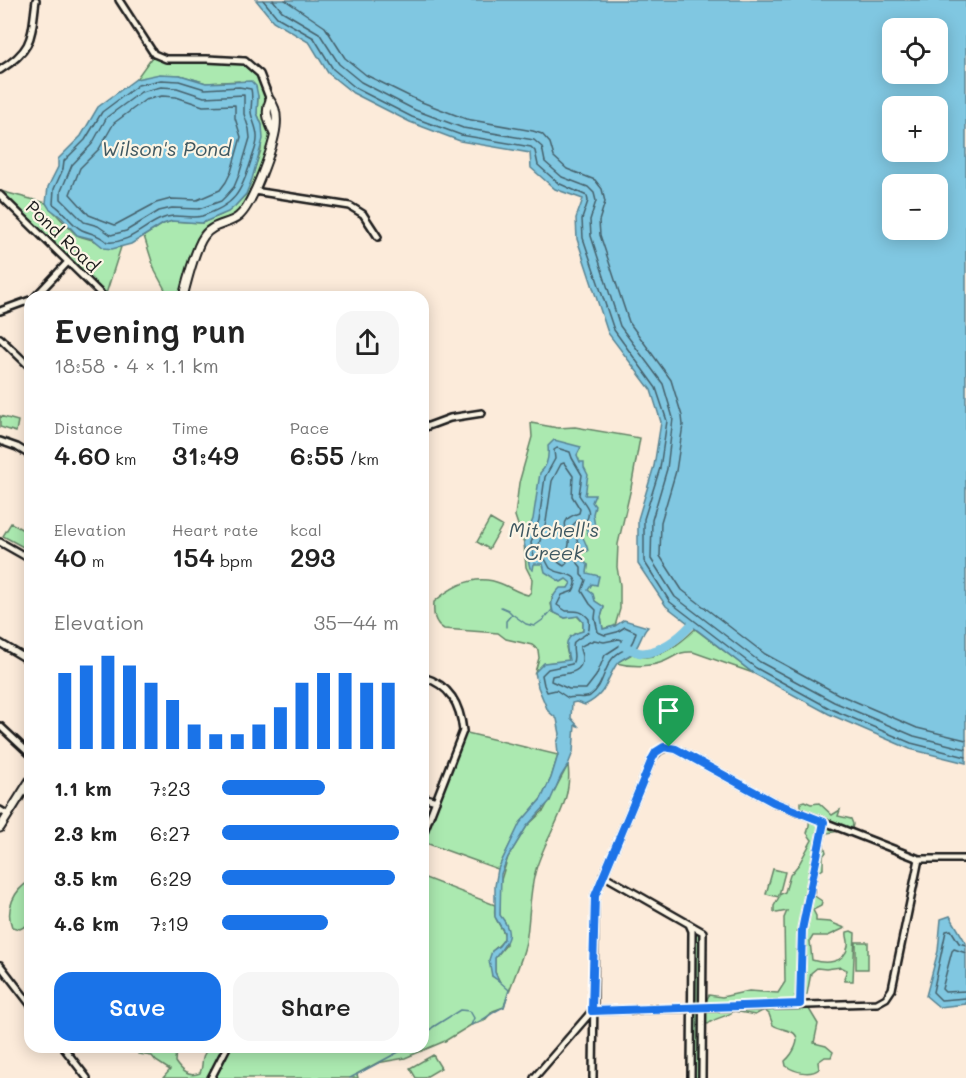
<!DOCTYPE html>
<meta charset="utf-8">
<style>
body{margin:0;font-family:Mali,sans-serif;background:#f6f6f6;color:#222;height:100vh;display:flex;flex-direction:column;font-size:22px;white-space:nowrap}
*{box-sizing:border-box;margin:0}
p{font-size:20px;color:#767676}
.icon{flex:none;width:33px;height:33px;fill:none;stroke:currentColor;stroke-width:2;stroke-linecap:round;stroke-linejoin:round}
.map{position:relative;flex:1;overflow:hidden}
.details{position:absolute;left:24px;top:291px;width:405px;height:762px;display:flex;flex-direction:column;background:#fff;border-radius:18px;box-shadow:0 3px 15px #0003}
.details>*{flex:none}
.controls{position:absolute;left:882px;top:18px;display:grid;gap:12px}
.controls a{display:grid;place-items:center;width:66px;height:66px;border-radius:12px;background:#fff;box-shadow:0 3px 15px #0003;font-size:30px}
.pin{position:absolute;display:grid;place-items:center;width:51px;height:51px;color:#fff;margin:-62px -26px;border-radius:50% 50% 50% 0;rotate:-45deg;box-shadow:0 0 6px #0007}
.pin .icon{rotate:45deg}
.round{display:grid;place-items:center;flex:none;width:63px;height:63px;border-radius:18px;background:#f6f6f6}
.summary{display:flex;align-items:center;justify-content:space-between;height:102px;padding:0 30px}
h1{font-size:33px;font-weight:600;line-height:45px}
.metrics{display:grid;grid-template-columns:repeat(3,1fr);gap:9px;height:102px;padding:6px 30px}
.metrics div{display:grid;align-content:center}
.metrics b{font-size:26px;font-weight:600}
.metrics small{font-size:16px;font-weight:400}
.metrics p{font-size:16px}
.chart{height:168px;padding:12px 30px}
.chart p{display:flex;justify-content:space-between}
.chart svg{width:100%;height:108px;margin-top:6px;stroke:#1a73e8;stroke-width:6}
.button{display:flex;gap:12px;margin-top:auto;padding:12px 30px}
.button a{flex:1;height:69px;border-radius:18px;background:#1a73e8;color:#fff;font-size:24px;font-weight:600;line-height:69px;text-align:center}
.button a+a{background:#f6f6f6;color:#222}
ul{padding:0 30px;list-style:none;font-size:20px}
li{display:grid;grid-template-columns:96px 72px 1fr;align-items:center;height:45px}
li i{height:15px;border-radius:8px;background:#1a73e8}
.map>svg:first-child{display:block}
.green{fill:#abe9b0;stroke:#648266;stroke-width:1.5}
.water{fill:#80c7e1;stroke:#588392;stroke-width:1.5;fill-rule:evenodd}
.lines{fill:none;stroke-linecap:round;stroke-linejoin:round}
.shore{stroke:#44606b;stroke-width:1.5}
.stream{stroke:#588392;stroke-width:1.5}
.river{stroke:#80c7e1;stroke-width:9}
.minor-casing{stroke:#1c1c1c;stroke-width:10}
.major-casing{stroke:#1c1c1c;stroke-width:11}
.minor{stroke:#fcf5e5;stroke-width:5}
.major{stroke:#fcf5e5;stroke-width:7}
.route-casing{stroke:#fff;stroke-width:12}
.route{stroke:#1a73e8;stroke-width:8}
.labels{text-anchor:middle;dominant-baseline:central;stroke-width:4.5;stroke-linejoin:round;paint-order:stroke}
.street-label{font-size:18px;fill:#1c1c1c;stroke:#fcf5e5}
.water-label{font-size:20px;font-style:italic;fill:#3f5861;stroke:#fcf5e5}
</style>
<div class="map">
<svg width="966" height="1078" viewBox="0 0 966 1078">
<rect width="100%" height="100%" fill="#fcebda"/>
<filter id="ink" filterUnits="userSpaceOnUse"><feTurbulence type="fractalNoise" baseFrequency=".0167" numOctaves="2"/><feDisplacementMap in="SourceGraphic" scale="12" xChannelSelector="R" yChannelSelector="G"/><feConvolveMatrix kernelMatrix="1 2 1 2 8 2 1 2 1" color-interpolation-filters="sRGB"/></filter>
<g filter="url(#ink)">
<!-- green -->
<path class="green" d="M154 54 161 58 239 60 256 70 276 115 272 147 241 214 206 234 183 297H169L155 271 144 236 163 224 172 221 202 223 221 215 235 206 246 194 261 150 262 125 257 113 258 96 239 81 206 83 180 75 136 79Z
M0 191 46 203C47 205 75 234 77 235 87 240 96 238 104 248L121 247 105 297 0 195Z
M0 416 18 421 16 432 0 427Z
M531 423 558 428 575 427 640 438 631 488 618 544 617 567 620 585V609L615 626 603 629 601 617 604 607 595 601 588 590 592 583 587 573 588 566 568 588 553 596 551 604 553 612 565 618 577 616 583 622V631L574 634 566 647 569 661 545 663 535 672 539 658 538 650 532 645 506 639 498 633 444 629C434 623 433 614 434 602 453 585 477 573 502 584 512 588 518 593 528 595L531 592 532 579 526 567 524 543 515 516 519 483 532 437Z
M490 519 502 526 489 549 477 542Z
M11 523 30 534V541L25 548 3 536Z
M695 629 753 673 693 652C680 651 676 656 665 661 651 667 631 667 616 663L632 654C636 655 642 657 646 657 664 656 683 641 695 629Z
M463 732 558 755 551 778 541 799 520 824 498 869 423 842Z
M568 765C574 806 544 836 535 873 529 895 530 919 526 942 521 965 510 985 504 1007L493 1011 484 1021 471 1025 445 1041 405 1058 377 1063 357 1074 358 1078H163L170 1070 156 1061 152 1056 138 1054 140 1047H176L175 1062C181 1071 188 1078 200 1073 205 1063 198 1058 210 1047H423V877L495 905C495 908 494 912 495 916 500 932 515 934 492 951V976L499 980 495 972V958L506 945 505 922 500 916V883L508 857 527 826 544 810Z
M804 801 811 804 819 803 832 815 840 810 838 816 851 819 853 824 852 829 827 833 823 842 826 852 823 856V869L820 871 817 868 807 891 822 901 821 906 813 910 816 916V921L830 922 845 928 828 936H813L810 941 812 960C825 964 845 964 848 946 849 940 846 937 847 932L851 931 855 933 853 981H845L844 978 847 970 841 967 826 969 817 968 811 973 807 994 795 996 809 1009 818 1024 814 1043 826 1046 833 1052 831 1057H825L818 1062 819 1069C810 1076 795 1072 786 1066L785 1061C791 1056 804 1038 792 1032 786 1029 779 1029 773 1025L769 1014 764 1010 755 1015 734 1011C725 1018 716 1017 708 1024L703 1023 704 1006 709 995 722 997 749 991 778 993 785 982 784 918 787 911 777 913 774 912V906L779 897 766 894 773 869 785 872 779 895 785 892 790 875 799 864 812 840 807 833C812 821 808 816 801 807V802Z
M30 881V924L20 929 12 927C5 909 14 890 30 881Z
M688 923 703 932 702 1078H691L692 931Z
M856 942H868V969H856Z
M433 1055 441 1068 424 1078H416L410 1068Z"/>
<!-- water -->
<path class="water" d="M256 0H966V763L910 749 829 714 753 673 666 606 638 564V519L654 466 661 422 651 390 608 333 577 239 576 218 583 199 555 189 531 168 530 153 460 141 410 122 353 93 328 73 310 43 273 21ZM938 28V74H892V28ZM938 106V152H892V106ZM892 184H938V230H892Z
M160 74 180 75 206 83 251 81 256 86 258 96 257 113 262 125 263 139 252 179 246 194 235 206 228 212 202 223 172 221 163 224 131 244 112 249 104 248 93 239 77 235 62 218 49 208 46 203 48 187 58 167V159L81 136 98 107 136 79Z
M554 440 581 447 577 455 580 462H584V467L588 475C586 482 587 488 585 495H595L592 502 595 506 593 514 595 527 588 534 586 527H578C581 535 587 543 588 551L580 553 579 557 588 565 587 573 599 576 597 585 592 584 588 590 593 594 595 601 604 607 601 617 603 629 615 626 624 620 648 627C640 635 640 647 631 654 626 658 619 659 616 665 605 682 607 694 585 705L576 702 572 703 571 718 578 726 575 725 573 752 568 765 561 776 550 801 527 826 508 857 501 874 500 915C515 934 508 941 495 958V972L499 981 492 976 489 960 492 951 499 946 504 939V932L495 917V886L498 869 520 823 541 799 551 778 558 755 557 743 560 734 557 719 548 711 538 687 535 672 544 663 569 660C565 643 564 636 583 631V622L578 616 565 618 553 612C550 601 552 596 560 588H568L571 583 566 579 561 582 545 572 543 564H534L533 570 530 568 524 543 533 519 540 473C548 466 549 456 548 446Z
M950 916 966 943V1004L939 1007 926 996 938 951 941 919Z"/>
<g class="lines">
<!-- shore -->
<path class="shore" d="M263 0 277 17 314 38 333 69 357 89 412 117 461 135 531 147 535 151 538 165 558 183 587 196 588 201 582 219 583 238 614 330 656 388 667 421 660 468 644 519V561L670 602 756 668 831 709 911 743 966 757
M273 0 282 11 319 33 339 64 361 82 415 110 463 128 534 140 542 147 545 162 562 177 588 187 594 193 596 201 590 220 591 236 620 326 663 384 673 418 667 469 652 520 651 559 675 597 760 662 834 702 914 736 966 749
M285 0 325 27 345 58 366 75 419 101 466 119 533 131 542 134 550 143 554 157 567 169 595 180 602 189 605 202 599 221 600 235 629 322 671 380 682 416 683 425 676 471 661 522 660 556 682 590 765 654 838 694 917 728 966 740
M161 80 179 81 205 89 239 87 251 89C253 97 251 104 251 112 252 121 258 129 257 139 257 146 253 154 251 161 241 193 235 205 202 216 189 220 176 212 161 219 143 226 129 244 107 242 99 234 91 234 82 230 71 225 64 210 53 204L54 189 63 169 64 161 85 140 102 112 138 85Z
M161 87 177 88 204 97 244 95V114L249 129 250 138 239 175 234 187 226 196 221 201 199 209 172 208 159 211 126 231 111 235 98 226 84 222 61 199V191L72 165 92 144 107 117 141 92Z
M162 96 176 97 203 106 235 105V118L241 137 231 172 226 182 220 190 197 200 171 199 156 203 115 225 89 215 70 194 80 168 99 149 114 123 145 100Z
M557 448 570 452 572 458 582 475 579 495C584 504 593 509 586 521H577L573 525V530L579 545 574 551 573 557 581 567V575L586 580 582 591 590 604 596 610 595 618 598 632 605 635 617 632 625 627 636 632C630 655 622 646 612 659 603 670 603 687 590 696 585 699 575 696 568 698L556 690 547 692 544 685 542 675 548 669 572 664C577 657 571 650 574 642 584 632 591 639 589 619 582 610 576 611 566 611L557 605 562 595 573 591C585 571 559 576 550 568 548 565 547 562 545 559L534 557 531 543 539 520 545 477 555 459 554 450Z
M564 463 573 476 572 496 580 509 579 513C554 521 571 532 569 544 568 552 565 555 567 563L564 566C554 561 552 553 540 550L539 544 546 522 552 481 561 464Z
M619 639 622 640V644L605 655 596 676 586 689H569L551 681 552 676C564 673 584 675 582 656 582 655 579 648 580 647 582 645 592 641 594 640L604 642Z
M966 945 959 943 951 930 946 931 933 992 941 1000 966 998
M966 953 954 949 952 951 942 989 945 992 966 991"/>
<!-- stream -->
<path class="stream" d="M501 607 508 610 512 614
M506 627V621L512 614 526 624 534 626 544 619 552 610
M423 1036 433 1027 460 1010 470 1011 474 1018 471 1025C485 1021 491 1012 504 1007L509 990 499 981
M350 1078 408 1047"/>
<!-- river -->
<path class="river" d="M624 646C630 649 637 653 643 653 661 652 679 638 690 626"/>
<defs>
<path id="minor" d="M119 0 154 54 166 59H207L245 61 260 74 270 100
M0 70C34 49 31 37 36 0
M254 191 350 206 363 214 378 237
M0 195 104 297
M35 297 68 262
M0 311 30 300
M0 338 30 367
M423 428 450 418 482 413
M0 441 17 447 30 455
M0 542 30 559
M0 643 30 661
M423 677C450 685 460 704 463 731L423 834
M0 726 30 754
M423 797 436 801
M0 810 8 815
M603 875 703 932 702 1078
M689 924 692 931 691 1078
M0 965 30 1004
M800 1004 802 930 824 822
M63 1047 87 1078
M211 1078 227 1047
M534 1078 592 1011 877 1003 886 998 892 989 919 859
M593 1078 595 896 652 759C659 749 664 746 676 749L773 802 919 859H966"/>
<path id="major" d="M270 100C264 113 269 122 274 134
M183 297C187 281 195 248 204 236 213 223 229 225 239 216 253 204 274 145 276 127 277 118 276 107 270 100
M0 828 30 780"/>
</defs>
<!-- minor casing -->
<use href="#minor" class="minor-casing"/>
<!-- major casing -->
<use href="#major" class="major-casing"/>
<!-- minor -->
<use href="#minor" class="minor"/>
<!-- major -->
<use href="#major" class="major"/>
</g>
</g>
<g class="lines" filter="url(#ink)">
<defs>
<path id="route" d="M664 747 676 749 773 802 824 822 802 930 800 1004 592 1011 595 896 652 759 656 752Z"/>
</defs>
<!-- route casing -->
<use href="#route" class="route-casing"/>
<!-- route -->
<use href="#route" class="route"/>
</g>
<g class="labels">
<!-- street labels -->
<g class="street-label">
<text transform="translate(63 236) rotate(44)">Pond Road</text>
</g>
<!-- water labels -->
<g class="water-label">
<text x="166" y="148">Wilson's Pond</text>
<text x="554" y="529">Mitchell's<tspan x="554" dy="23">Creek</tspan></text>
</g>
</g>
</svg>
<div class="controls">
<a><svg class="icon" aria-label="locate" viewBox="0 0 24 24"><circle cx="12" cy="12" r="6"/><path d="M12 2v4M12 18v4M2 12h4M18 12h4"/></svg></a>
<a>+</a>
<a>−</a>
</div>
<div class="pin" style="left:669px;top:747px;background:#1e9e55"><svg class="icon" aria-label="arrive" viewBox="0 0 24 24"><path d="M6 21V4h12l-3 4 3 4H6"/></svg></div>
<section class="details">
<div class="summary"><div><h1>Evening run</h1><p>18:58 · 4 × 1.1 km</p></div><a class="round"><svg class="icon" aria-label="share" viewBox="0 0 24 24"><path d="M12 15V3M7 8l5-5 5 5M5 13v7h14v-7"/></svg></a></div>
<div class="metrics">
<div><p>Distance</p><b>4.60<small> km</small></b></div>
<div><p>Time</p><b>31:49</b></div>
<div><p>Pace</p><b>6:55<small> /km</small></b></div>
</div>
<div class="metrics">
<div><p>Elevation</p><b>40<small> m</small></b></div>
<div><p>Heart rate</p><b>154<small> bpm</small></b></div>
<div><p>kcal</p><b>293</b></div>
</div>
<div class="chart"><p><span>Elevation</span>35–44 m</p>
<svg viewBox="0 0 160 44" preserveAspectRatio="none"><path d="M5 44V13M15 44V10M25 44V6M35 44V10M45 44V17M55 44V24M65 44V34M75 44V38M85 44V38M95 44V34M105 44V27M115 44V17M125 44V13M135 44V13M145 44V17M155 44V17"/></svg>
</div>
<ul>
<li><b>1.1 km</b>7:23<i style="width:58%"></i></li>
<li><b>2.3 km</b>6:27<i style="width:100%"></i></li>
<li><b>3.5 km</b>6:29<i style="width:98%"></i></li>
<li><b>4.6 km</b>7:19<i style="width:60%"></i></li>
</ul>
<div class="button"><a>Save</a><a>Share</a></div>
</section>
</div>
